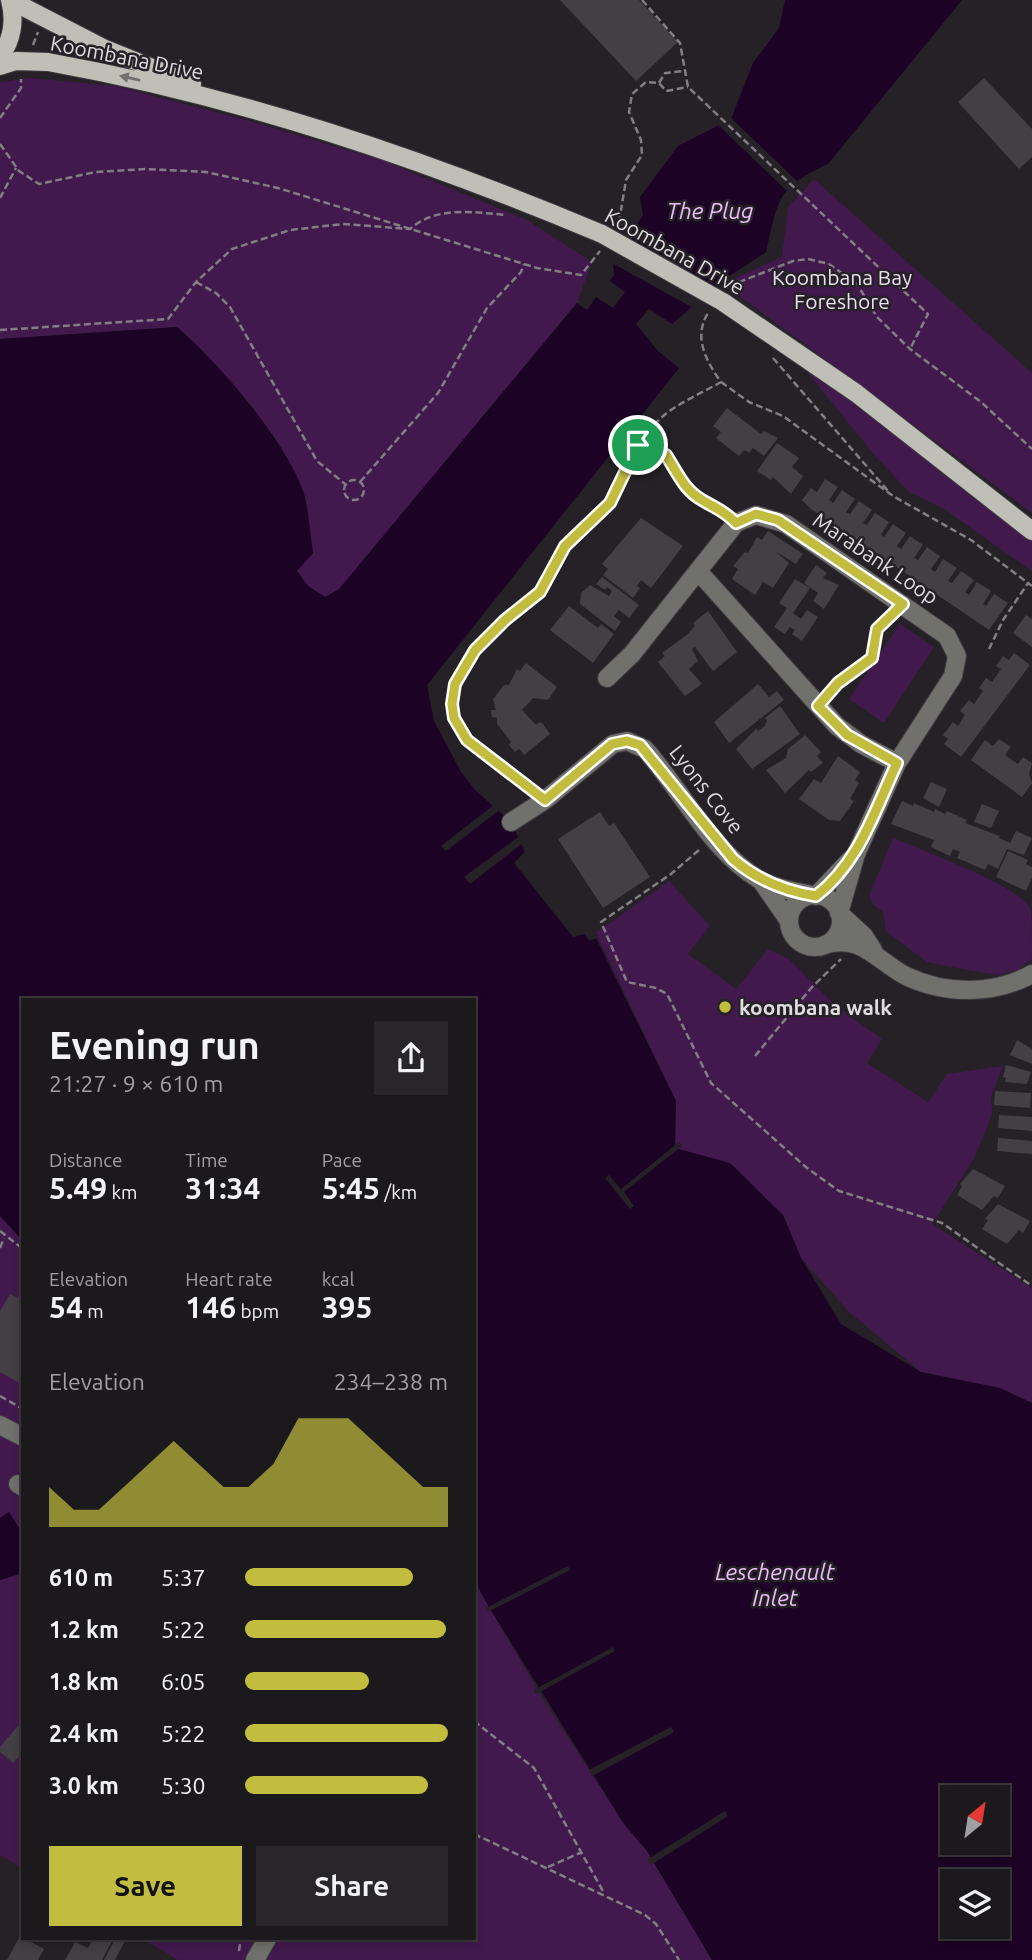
<!DOCTYPE html>
<meta charset="utf-8">
<style>
body{margin:0;font-family:Ubuntu,sans-serif;background:#292629;color:#f1f3f6;height:100vh;display:flex;flex-direction:column;font-size:26px;white-space:nowrap}
*{box-sizing:border-box;margin:0}
p{font-size:23px;color:#a0a0a3}
.icon{flex:none;width:38px;height:38px;fill:none;stroke:currentColor;stroke-width:2;stroke-linecap:round;stroke-linejoin:round}
.map{position:relative;flex:1;overflow:hidden}
.panel{position:absolute;left:21px;top:998px;width:455px;height:942px;display:flex;flex-direction:column;background:#1c191c;border-radius:0px;box-shadow:0 4px 10px #0003,0 0 0 2px #3a383b}
.panel>*{flex:none}
.needle{width:46px;rotate:30deg}
.controls{position:absolute;left:940px;top:1785px;display:grid;gap:14px}
.controls a{display:grid;place-items:center;width:70px;height:70px;border-radius:0px;background:#1c191c;box-shadow:0 4px 10px #0003,0 0 0 2px #3a383b;font-size:35px}
.pin{position:absolute;display:grid;place-items:center;width:60px;height:60px;color:#fff;margin:-30px;border:4px solid #fff;border-radius:50%;box-shadow:0 2px 7px #0007}
.round{display:grid;place-items:center;flex:none;width:74px;height:74px;border-radius:0px;background:#292629}
.summary{display:flex;align-items:center;justify-content:space-between;height:119px;padding:0 28px}
h1{font-size:38px;font-weight:600;line-height:52px}
.metrics{display:grid;grid-template-columns:repeat(3,1fr);gap:10px;height:119px;padding:7px 28px}
.metrics div{display:grid;align-content:center}
.metrics b{font-size:30px;font-weight:600}
.metrics small{font-size:19px;font-weight:400}
.metrics p{font-size:19px}
.chart{height:196px;padding:14px 28px}
.chart p{display:flex;justify-content:space-between}
.chart svg{width:100%;height:126px;margin-top:7px;fill:#c2bd3f;opacity:.7}
.button{display:flex;gap:14px;margin-top:auto;padding:14px 28px}
.button a{flex:1;height:80px;border-radius:0px;background:#c2bd3f;color:#111;font-size:28px;font-weight:600;line-height:80px;text-align:center}
.button a+a{background:#292629;color:#f1f3f6}
ul{padding:0 28px;list-style:none;font-size:23px}
li{display:grid;grid-template-columns:112px 84px 1fr;align-items:center;height:52px}
li i{height:18px;border-radius:9px;background:#c2bd3f}
.map>svg:first-child{display:block}
.green{fill:#41194d}
.water{fill:#1c0224;fill-rule:evenodd}
.pier{fill:#252126}
.building{fill:#443f45}
.lines{fill:none;stroke-linecap:round;stroke-linejoin:round}
.minor-casing{stroke:#3f3b40;stroke-width:20}
.major-casing{stroke:#3f3b40;stroke-width:20}
.path{stroke:#827e83;stroke-width:2.5;stroke-dasharray:7 3.5;stroke-linecap:butt}
.minor{stroke:#70706d;stroke-width:18}
.major{stroke:#bfbfb8;stroke-width:18}
.major-bridge-casing{stroke:#3f3b40;stroke-width:20;stroke-linecap:butt}
.major-bridge{stroke:#bfbfb8;stroke-width:18}
.oneway{fill:#72706f}
.route-casing{stroke:#fff;stroke-width:14}
.route{stroke:#c2bd3f;stroke-width:9}
.poi-dot{fill:#c2bd3f;stroke:#252126;stroke-width:2.5}
.labels{text-anchor:middle;dominant-baseline:central;stroke-width:5;stroke-linejoin:round;paint-order:stroke}
.street-label{font-size:21px;fill:#dfdce0;stroke:#252126}
.park-label{font-size:21px;fill:#edddf2;stroke:#252126}
.poi-label{font-size:21px;font-weight:bold;fill:#dfdce0;stroke:#252126;text-anchor:start}
.water-label{font-size:23px;font-style:italic;fill:#eabdf9;stroke:#252126}
</style>
<div class="map">
<svg width="1032" height="1960" viewBox="0 0 1032 1960">
<rect width="100%" height="100%" fill="#252126"/>
<!-- green -->
<path class="green" d="M30 78 116 86 257 123 384 161 527 220 592 262 577 303 339 590 325 597 308 586 296 571 313 553C310 534 309 513 304 494 288 443 218 362 177 327L0 339V82Z
M814 179 1032 373V513L726 286 733 279 782 257 788 207Z
M800 363 857 400 1032 541V571L944 509 909 492 875 456Z
M900 624 934 647 884 723 849 699Z
M893 838C919 849 1023 887 1031 910 1032 923 1032 945 1032 959L1018 970 998 975 967 970 927 962 886 931 883 912 872 904 869 895Z
M669 881 710 926 688 954 736 989 768 949 789 959 837 1007 882 1039 867 1063 928 1102 947 1074 1003 1066 991 1097 992 1114 975 1157 932 1224 1032 1288V1403L1000 1388 921 1372 849 1312 801 1258 783 1215 675 1148 676 1101 596 933Z
M0 1216 23 1242V1869L0 1855Z
M474 1580 536 1688 624 1824 647 1851 712 1960H178L139 1937H474Z"/>
<!-- water -->
<path class="water" d="M785 0H962L828 164C775 189 779 199 766 252L725 279 672 324 649 309 636 324 658 351 679 368 427 685 434 721 461 772 476 791 511 822 525 852 514 863 573 937 585 934 589 941 596 938 676 1101 675 1148 730 1163 783 1215 801 1258 841 1324 921 1372 1000 1388 1032 1403V1960H712L647 1851 624 1824 490 1609 474 1580V999H23V1241L0 1216V339L177 327C218 362 288 443 304 494 309 513 310 534 313 553L297 571 308 586 325 597 339 589 577 303 587 310 596 297 613 308 625 292 610 281 614 275 613 260 643 215 640 197 678 146 731 119 753 63 779 28ZM952 1797H998V1843H952ZM952 1881H998V1927H952Z
M9 1512 23 1534V1573L0 1580V1518Z"/>
<!-- pier -->
<path class="pier" d="M729 116 798 182 789 193 716 123Z
M625 236 671 260 719 289 695 309 610 262Z
M495 804 501 809 446 851 441 846Z
M521 835 524 842 470 884 464 877Z
M679 1142 682 1146 624 1192 634 1206 630 1209 605 1178 609 1175 621 1189Z
M568 1566 570 1570 488 1612 486 1608Z
M613 1647 615 1651 536 1694 534 1690Z
M671 1727 674 1732 592 1776 589 1770Z
M725 1811 728 1816 651 1865 648 1859Z"/>
<!-- building -->
<path class="building" d="M560 0H639L678 42 636 81Z
M984 78 1032 129V157L1019 169 958 102Z
M727 408 761 434 764 431 778 438 764 456 753 448 749 453 744 450 739 456 716 438 721 432 713 426Z
M777 443 799 458 792 467 803 476 791 494 773 477 771 480 757 471Z
M825 479 838 487 829 500 833 503 842 490 855 499 846 512 850 514 859 501 872 510 863 523 867 525 875 513 889 522 881 535 884 537 893 524 906 533 897 546 901 549 910 536 923 545 914 558 918 560 927 547 940 556 931 569 935 572 943 559 957 568 948 581 952 583 961 571 974 580 965 592 969 595 977 582 991 591 983 604 986 606 994 594 1008 603 989 630 811 509 802 500 811 488 817 492Z
M641 518 683 546 651 588 641 580 637 586 640 588 633 598 603 575 608 569 602 564Z
M768 531 803 554 796 564 775 551 789 563 773 588 763 582 755 595 732 579 738 569 733 566 745 552 748 553 757 537 762 540Z
M816 565 827 573 823 578 839 585 824 609 813 601 818 593 804 583Z
M602 577 639 605 629 618 619 610 614 616 621 622 615 631 580 604 581 593 590 585 609 596 612 591 607 587 605 590 596 584Z
M795 579 810 588 793 613 801 619 807 610 818 617 802 641 792 634 795 630 790 627 785 634 774 627 787 608 779 603Z
M569 606 598 628 601 624 614 634 593 663 550 630Z
M708 611 737 652 713 671 695 647 692 649 698 661 689 669 702 684 685 696 658 662 665 656 662 653 688 634 695 626 693 623Z
M1026 615 1032 619V647L1013 633Z
M1014 653 1030 665 961 757 944 744 948 739 943 735 953 722 958 726 965 715 960 711 969 700 974 704 983 691 979 688 986 678 992 682 1001 669 996 666 1003 656 1009 660Z
M526 663 557 687 548 700 533 698 522 710 536 725 540 722 543 724 550 734 524 755 519 749 515 752 509 745 511 742 497 724V718L492 717 491 710H496L493 699 504 685H509L517 669 520 671Z
M758 684 769 697 777 691 784 700 729 743 714 722Z
M780 706 800 734 752 769 736 749 756 729 758 731 764 727 767 721 765 718Z
M805 735 821 752 817 756 823 763 811 772 809 770 785 793 766 770 786 758 788 749Z
M999 739 1011 747 1005 755 1018 764 1023 757 1032 763 1029 774 1032 783 1022 797 971 760 985 740 993 746Z
M838 756 860 772 855 780 859 783 850 799 854 801 840 821 829 820 799 799 814 779 821 783Z
M931 782 947 789 939 807 923 798Z
M902 801 913 806 914 803 934 812 935 809 945 814 947 811 967 820 965 823 1000 836 999 838 1010 843 1016 831 1032 838 1024 855 1007 849 998 869 988 864 985 870 957 858 960 852 953 849 950 856 931 847 934 840 891 824Z
M982 804 999 811 991 828 974 822Z
M600 812 609 826 614 823 650 877 603 908 558 839Z
M1008 851 1028 860 1026 864 1032 867V878L1026 891 996 877Z
M1017 1040 1032 1049V1064L1010 1055Z
M1006 1065 1031 1072 1027 1084 1005 1082 1006 1078 1003 1077Z
M995 1091 1031 1093 1030 1108 994 1105Z
M999 1115 1032 1117V1131L998 1128Z
M998 1138 1032 1141V1154L997 1151Z
M973 1169 1005 1186 998 1198 994 1196 982 1210 957 1195 962 1186 960 1184Z
M998 1204 1030 1221 1023 1233 1019 1230 1007 1244 982 1229 988 1220 985 1219Z
M20 1293 23 1294V1385L0 1372V1311L10 1294 18 1298Z
M23 1720V1752L13 1763 0 1752V1747Z
M20 1936 44 1949 38 1960H7Z
M94 1937 113 1939 102 1960H65L75 1942 88 1948Z
M116 1937 125 1941 115 1960H104Z"/>
<g class="lines">
<defs>
<path id="minor" d="M698 571 837 726 861 744 897 763
M607 678 632 654 736 523 756 515 786 524 947 636 957 656 953 676 897 763 856 854 839 913
M511 822 545 800 613 744 627 741 645 749C682 791 711 851 760 880 774 889 796 891 812 895
M762 882 789 921
M789 921a26 26 0 1 1 52 0a26 26 0 1 1-52 0Z
M816 896 850 860
M840 914 864 936 873 950
M824 945C861 933 877 961 906 976 946 995 994 995 1032 974
M0 1425 23 1437
M18 1484 23 1487
M255 1960 268 1937"/>
<path id="major" d="M10 0 103 48 192 84
M0 56C13 40 15 19 10 0
M0 66 16 61 48 62C242 97 421 158 602 234
M723 302 856 393 1032 531"/>
</defs>
<!-- minor casing -->
<use href="#minor" class="minor-casing"/>
<!-- major casing -->
<use href="#major" class="major-casing"/>
<!-- path -->
<path class="path" d="M642 0 680 43 688 87 928 314 910 349
M33 45 38 32
M659 83 665 73 684 71
M0 118 21 88V79
M0 144 19 171 39 184 96 172 146 169 206 172 278 188 537 268 581 275 600 251
M0 198 16 168
M619 222 626 180 642 155 641 140 629 112 632 94 646 82 659 83 666 91 688 87
M196 282 216 293 230 307 317 461 345 484
M729 286 793 261 808 259 829 264 857 284 877 317 910 349 981 402 1032 449
M0 330 168 319 196 282 232 249 290 230 343 224 410 229C436 206 472 212 506 215
M773 358 888 491
M721 382 749 402 783 416 893 496 971 540 1032 586
M638 445 666 455C687 489 689 491 723 510
M344 490a10 10 0 1 1 20 0a10 10 0 1 1-20 0Z
M360 482 438 393 487 308 521 272 524 264
M989 649 1003 620 1028 583
M829 693 872 658 877 629 888 617
M531 789C503 768 451 743 452 702 453 649 508 627 538 593 551 580 554 561 564 547 577 529 597 520 610 503 631 476 635 441 662 417 678 403 702 393 721 382 706 361 693 337 708 313
M699 850 671 874 601 922 627 982 656 988 667 994 711 1083 807 1168 839 1191 942 1223 1032 1286
M755 1056 812 987 841 959
M0 1231 23 1249
M0 1248 4 1238
M0 1396 23 1409
M474 1721 534 1768 604 1893
M474 1834 645 1915 656 1924 679 1960
M548 1867 582 1852
M239 1951 241 1937"/>
<!-- minor -->
<use href="#minor" class="minor"/>
<!-- major -->
<use href="#major" class="major"/>
<defs>
<path id="major-bridge" d="M602 234 723 302"/>
</defs>
<!-- major-bridge casing -->
<use href="#major-bridge" class="major-bridge-casing"/>
<!-- major-bridge -->
<use href="#major-bridge" class="major-bridge"/>
</g>
<!-- one-way arrows -->
<defs><path id="oneway-solid" d="M-6-.8H1V-3.2L6.5 0L1 3.2V.8H-6Z" transform="scale(1.75)"/></defs>
<use class="oneway" href="#oneway-solid" transform="translate(130 78) rotate(-167)"/>
<g class="lines">
<defs>
<path id="route" d="M638 445 666 455C677 472 684 490 702 500 715 508 725 511 736 523L756 514 778 520 903 604 877 629 872 658 838 683 818 706 847 735 897 763C875 810 859 863 816 896 784 891 757 880 733 859L640 745 627 741 612 744 545 800 467 740 454 718 452 704 455 684 475 650 505 620 540 592 565 546 610 503Z"/>
</defs>
<!-- route casing -->
<use href="#route" class="route-casing"/>
<!-- route -->
<use href="#route" class="route"/>
</g>
<!-- markers -->
<circle class="poi-dot" cx="725" cy="1007" r="7"/>
<g class="labels">
<!-- street labels -->
<g class="street-label">
<text transform="translate(127 57) rotate(11)">Koombana Drive</text>
<text transform="translate(675 251) rotate(29)">Koombana Drive</text>
<text transform="translate(876 558) rotate(34)">Marabank Loop</text>
<text transform="translate(707 789) rotate(52)">Lyons Cove</text>
</g>
<!-- park labels -->
<g class="park-label">
<text x="842" y="277">Koombana Bay<tspan x="842" dy="24">Foreshore</tspan></text>
</g>
<!-- poi labels -->
<g class="poi-label">
<text x="739" y="1007">koombana walk</text>
</g>
<!-- water labels -->
<g class="water-label">
<text x="710" y="210">The Plug</text>
<text x="775" y="1571">Leschenault<tspan x="775" dy="26">Inlet</tspan></text>
</g>
</g>
</svg>
<div class="controls">
<a><svg class="needle" viewBox="-14 -14 28 28"><path d="M0-13l5 13h-10z" fill="#e53935"/><path d="M0 13l5-13h-10z" fill="#a0a0a3"/></svg></a>
<a><svg class="icon" aria-label="layers" viewBox="0 0 24 24"><path d="M12 4l9 5-9 5-9-5zM3 14l9 5 9-5"/></svg></a>
</div>
<div class="pin" style="left:638px;top:445px;background:#1e9e55"><svg class="icon" aria-label="arrive" viewBox="0 0 24 24"><path d="M6 21V4h12l-3 4 3 4H6"/></svg></div>
<section class="panel">
<div class="summary"><div><h1>Evening run</h1><p>21:27 · 9 × 610 m</p></div><a class="round"><svg class="icon" aria-label="share" viewBox="0 0 24 24"><path d="M12 15V3M7 8l5-5 5 5M5 13v7h14v-7"/></svg></a></div>
<div class="metrics">
<div><p>Distance</p><b>5.49<small> km</small></b></div>
<div><p>Time</p><b>31:34</b></div>
<div><p>Pace</p><b>5:45<small> /km</small></b></div>
</div>
<div class="metrics">
<div><p>Elevation</p><b>54<small> m</small></b></div>
<div><p>Heart rate</p><b>146<small> bpm</small></b></div>
<div><p>kcal</p><b>395</b></div>
</div>
<div class="chart"><p><span>Elevation</span>234–238 m</p>
<svg viewBox="0 0 160 44" preserveAspectRatio="none"><path d="M0 44V30L10 38L20 38L30 30L40 22L50 14L60 22L70 30L80 30L90 22L100 6L110 6L120 6L130 14L140 22L150 30L160 30V44z"/></svg>
</div>
<ul>
<li><b>610 m</b>5:37<i style="width:83%"></i></li>
<li><b>1.2 km</b>5:22<i style="width:99%"></i></li>
<li><b>1.8 km</b>6:05<i style="width:61%"></i></li>
<li><b>2.4 km</b>5:22<i style="width:100%"></i></li>
<li><b>3.0 km</b>5:30<i style="width:90%"></i></li>
</ul>
<div class="button"><a>Save</a><a>Share</a></div>
</section>
</div>
